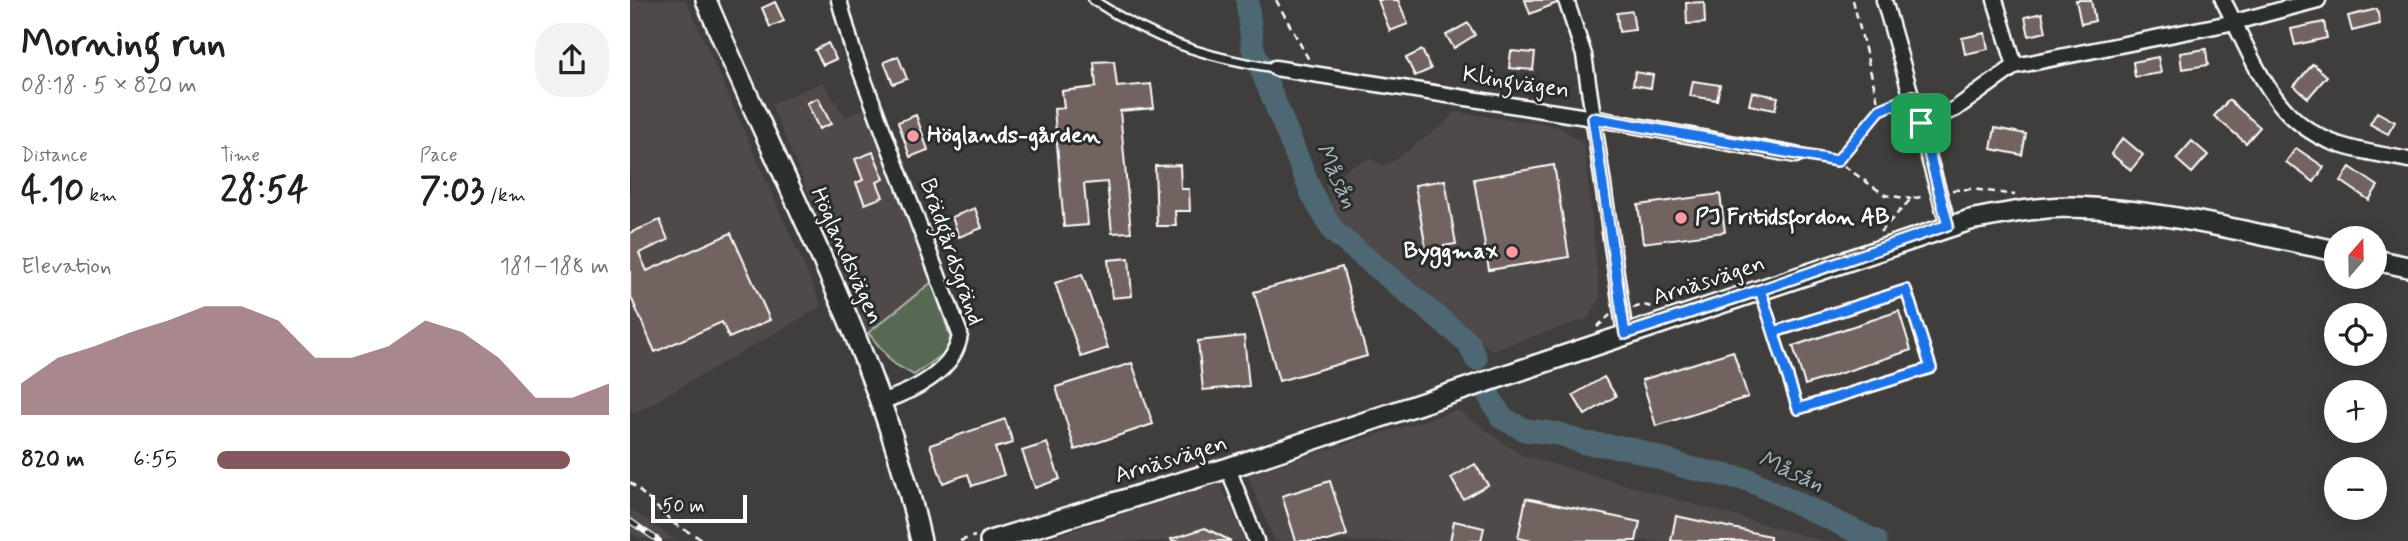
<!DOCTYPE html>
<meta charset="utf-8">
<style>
body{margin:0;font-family:Mynerve,sans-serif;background:#f2f2f2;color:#202124;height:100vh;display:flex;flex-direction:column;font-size:26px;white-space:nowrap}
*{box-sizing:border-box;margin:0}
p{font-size:23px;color:#757577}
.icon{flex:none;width:38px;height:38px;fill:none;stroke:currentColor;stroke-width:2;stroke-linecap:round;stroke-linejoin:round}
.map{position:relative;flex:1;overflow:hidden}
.panel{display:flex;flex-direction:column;background:#fff;width:630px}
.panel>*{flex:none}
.needle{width:46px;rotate:20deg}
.controls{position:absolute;left:1694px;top:226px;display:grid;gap:14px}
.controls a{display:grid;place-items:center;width:63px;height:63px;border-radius:50%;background:#fff;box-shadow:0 4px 18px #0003;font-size:35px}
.scale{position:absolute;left:21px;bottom:18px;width:96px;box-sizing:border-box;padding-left:7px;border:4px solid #fff;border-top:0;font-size:19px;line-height:24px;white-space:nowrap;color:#fff;-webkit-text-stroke:5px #2a2d2e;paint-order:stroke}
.pin{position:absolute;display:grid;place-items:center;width:60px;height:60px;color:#fff;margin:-30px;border-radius:14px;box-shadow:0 4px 10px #0006}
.round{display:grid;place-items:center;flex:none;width:74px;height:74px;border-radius:28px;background:#f2f2f2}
.headline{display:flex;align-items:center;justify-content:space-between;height:119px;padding:0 21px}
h1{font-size:38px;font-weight:800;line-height:52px}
.figures{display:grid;grid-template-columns:repeat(3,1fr);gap:10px;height:119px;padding:7px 21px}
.figures div{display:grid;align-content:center}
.figures b{font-size:35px;font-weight:800}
.figures small{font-size:19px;font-weight:400}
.figures p{font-size:19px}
.chart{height:196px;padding:14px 21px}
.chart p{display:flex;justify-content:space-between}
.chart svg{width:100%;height:126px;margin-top:7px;fill:#84575d;opacity:.7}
ul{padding:0 21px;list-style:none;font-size:23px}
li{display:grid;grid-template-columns:112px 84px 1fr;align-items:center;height:52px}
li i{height:18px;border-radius:9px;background:#84575d}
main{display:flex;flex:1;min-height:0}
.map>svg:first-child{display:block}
.built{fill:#4f4948}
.green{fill:#596952;stroke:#acb4a8;stroke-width:2}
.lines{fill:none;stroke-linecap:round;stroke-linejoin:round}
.river{stroke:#4d6872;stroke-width:23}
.building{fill:#736461;stroke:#fff;stroke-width:2}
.lane-casing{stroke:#fff;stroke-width:12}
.street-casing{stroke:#fff;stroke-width:19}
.secondary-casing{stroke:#fff;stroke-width:24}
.path{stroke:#fff;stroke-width:2.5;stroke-dasharray:7 5;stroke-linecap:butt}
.lane{stroke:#2a2d2e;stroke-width:7}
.street{stroke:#2a2d2e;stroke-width:14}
.secondary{stroke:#2a2d2e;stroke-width:19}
.rail-casing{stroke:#fff;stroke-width:6}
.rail{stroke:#2a2d2e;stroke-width:3.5;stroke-dasharray:10;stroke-linecap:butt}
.route-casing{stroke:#fff;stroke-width:14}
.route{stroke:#1a73e8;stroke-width:9}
.poi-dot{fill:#ff9aa2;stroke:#2a2d2e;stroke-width:2.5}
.labels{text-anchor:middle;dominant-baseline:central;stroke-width:6;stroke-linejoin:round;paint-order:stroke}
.street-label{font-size:23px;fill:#fff;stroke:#2a2d2e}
.poi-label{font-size:23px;font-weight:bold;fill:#fff;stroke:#2a2d2e;text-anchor:start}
.water-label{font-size:24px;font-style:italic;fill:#a6b4b8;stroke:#2a2d2e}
</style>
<main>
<section class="panel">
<div class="headline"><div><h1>Morning run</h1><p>08:18 · 5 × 820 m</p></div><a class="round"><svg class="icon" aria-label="share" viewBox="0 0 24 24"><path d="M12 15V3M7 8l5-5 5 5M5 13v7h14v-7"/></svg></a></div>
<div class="figures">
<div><p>Distance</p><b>4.10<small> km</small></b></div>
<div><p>Time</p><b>28:54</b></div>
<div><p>Pace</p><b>7:03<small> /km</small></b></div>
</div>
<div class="chart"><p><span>Elevation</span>181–188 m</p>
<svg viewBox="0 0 160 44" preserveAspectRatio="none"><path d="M0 44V33L10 24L20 20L30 15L40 11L50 6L60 6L70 11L80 24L90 24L100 20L110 11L120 15L130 24L140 38L150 38L160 33V44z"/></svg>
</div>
<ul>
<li><b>820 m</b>6:55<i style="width:90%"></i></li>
</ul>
</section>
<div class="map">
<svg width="1778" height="541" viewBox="0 0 1778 541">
<rect width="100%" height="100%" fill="#403e3d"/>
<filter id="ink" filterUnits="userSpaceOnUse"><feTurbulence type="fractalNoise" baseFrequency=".0143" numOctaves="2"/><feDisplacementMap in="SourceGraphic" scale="14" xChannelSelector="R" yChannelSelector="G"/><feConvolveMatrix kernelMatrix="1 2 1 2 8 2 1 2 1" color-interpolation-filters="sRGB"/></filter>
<g filter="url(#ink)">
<!-- built -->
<path class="built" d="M0 0H56L192 306 5 413 0 409Z
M193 82 215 117 240 106 302 282 238 333 141 104Z
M825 112 928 126 954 145 970 298 959 318 862 350 709 225 695 185 723 165 740 159 753 165 765 160 813 125Z
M828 410 891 455 1193 541H645L617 474Z
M590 482 616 541H410Z
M0 509 47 541 8 538 0 533Z"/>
<!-- green -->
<path class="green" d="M302 282 321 339 319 350 284 375 263 363 238 333Z"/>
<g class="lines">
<!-- river -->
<path class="river" d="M617 0 623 49 683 196 704 232 839 343 846 359
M859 396 872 418 895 430 930 434 954 443 999 448 1059 468 1119 480 1246 541"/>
</g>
<!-- building -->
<path class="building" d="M748 0H768L778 24 760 31Z
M895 0H927V3L900 14Z
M1446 0H1461L1465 21 1451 24Z
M145 2 154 21 140 27 132 8Z
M1074 2 1075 23 1057 24 1056 3Z
M1747 9 1750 24 1722 31 1718 16Z
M1002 11 1005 30 989 32 987 13Z
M1412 13 1416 32 1399 36 1395 17Z
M1694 22 1697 38 1665 45 1661 29Z
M838 23 845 35 824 48 816 35Z
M1355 33 1358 49 1335 54 1332 38Z
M198 43 206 59 193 65 185 50Z
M1576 49 1578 65 1552 69 1550 53Z
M792 50 801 69 785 76 776 58Z
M881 51 905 53 903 70 879 68Z
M268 56 277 79 263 84 254 62Z
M1528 57 1531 73 1505 77 1503 62Z
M484 61 487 87 521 84 524 108 490 111 501 232 482 233 477 182 454 184 458 225 434 227 424 109 434 108 432 91 466 87 464 62Z
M1683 64 1697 76 1678 98 1664 86Z
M1005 72 1023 75 1021 88 1003 85Z
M1063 81 1090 85 1087 100 1060 96Z
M1122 92 1148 97 1145 110 1119 105Z
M188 98 201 124 189 129 177 103Z
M1599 100 1630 127 1616 143 1584 116Z
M1747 112 1765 122 1758 134 1740 124Z
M286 115 298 150 280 157 268 122Z
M1365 128 1396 134 1392 155 1361 149Z
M1493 138 1513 155 1501 170 1481 154Z
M1562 141 1578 155 1562 173 1546 159Z
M1666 148 1694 167 1684 182 1656 162Z
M243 152 254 179 247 182 253 197 235 204 226 183 233 180 225 159Z
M550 165 551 189H559L560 211H545L546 226H527L525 166Z
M924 165 939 257 859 270 844 179Z
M1720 167 1748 186 1739 200 1711 181Z
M815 180 826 244 796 249 785 185Z
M1090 194 1095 232 1013 243 1008 205Z
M345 208 352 228 329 237 322 217Z
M30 220 38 240 9 253 17 271 101 233 140 320 99 338 92 322 25 352 0 295V233Z
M499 258 502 296 482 298 478 260Z
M712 267 737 356 649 381 624 292Z
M452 274 478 348 451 357 425 283Z
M1269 311 1281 350 1175 385 1163 346Z
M614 336 619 386 573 390 568 341Z
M1103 351 1118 397 1026 426 1012 380Z
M502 363 523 424 445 450 426 387Z
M974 377 986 396 955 415 943 395Z
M375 419 383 443 365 448 374 475 342 486 338 474 313 483 300 445Z
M417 443 430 479 405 488 392 451Z
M845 464 858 485 833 499 821 478Z
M700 481 717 535 698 541H666L652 496Z
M896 498 1010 522 1006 541H902L888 538Z
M1046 516 1140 536V541H1041Z
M824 521 854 528 851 541H820Z
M575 528 601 541H542L541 539Z"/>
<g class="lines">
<defs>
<path id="lane" d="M463 0C524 40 573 57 645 68
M1131 290 1168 409 1301 368 1276 290 1144 332"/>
<path id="street" d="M209 0 223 51 330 334C326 371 282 392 250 402
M936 0 954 55 995 334
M1254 0 1318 225
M1365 0 1385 66
M1593 0C1624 58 1641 123 1710 145 1731 152 1756 155 1778 160
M645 68 963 118 1166 155
M1291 123 1325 109 1385 66 1605 22 1688 0
M598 468 626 541"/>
<path id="secondary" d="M76 0C150 179 249 350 291 541
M1745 260 1778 267
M360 541 598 468 1340 220C1373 214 1407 207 1441 207 1530 209 1620 233 1706 251"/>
</defs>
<!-- lane casing -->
<use href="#lane" class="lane-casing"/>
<!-- street casing -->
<use href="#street" class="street-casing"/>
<!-- secondary casing -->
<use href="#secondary" class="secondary-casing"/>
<!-- path -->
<path class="path" d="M646 0 679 60
M1223 0 1250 110
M1180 157 1207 161 1255 195 1281 199
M1207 161 1250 110 1269 102
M1322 190 1343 189 1385 195
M1250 232 1281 199 1295 196
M1003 308 1013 305 1027 308
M967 327 980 315
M0 482 46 525 75 541
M330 541 345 536"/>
<!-- lane -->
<use href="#lane" class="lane"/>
<!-- street -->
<use href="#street" class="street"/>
<!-- secondary -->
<use href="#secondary" class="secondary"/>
<defs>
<path id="rail" d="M0 521 29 541"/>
</defs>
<!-- rail casing -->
<use href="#rail" class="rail-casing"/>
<!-- rail -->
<use href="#rail" class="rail"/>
</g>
</g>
<g class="lines" filter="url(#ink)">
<defs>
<path id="route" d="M1291 123 1283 96 1250 110 1207 161 963 118 995 334 1130 290 1168 409 1301 368 1276 290 1144 332 1130 290 1318 225 1291 123"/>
</defs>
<!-- route casing -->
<use href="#route" class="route-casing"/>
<!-- route -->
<use href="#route" class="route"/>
</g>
<!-- markers -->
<g class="poi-dot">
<circle cx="283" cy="136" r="7"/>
<circle cx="1051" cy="218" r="7"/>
<circle cx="882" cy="252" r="7"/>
</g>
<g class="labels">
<!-- street labels -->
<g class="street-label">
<text transform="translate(886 83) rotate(9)">Klingvägen</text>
<text transform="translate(321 252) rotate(71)">Brädgårdsgränd</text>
<text transform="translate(216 256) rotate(66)">Höglandsvägen</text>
<text transform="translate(1079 281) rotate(-18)">Arnäsvägen</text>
<text transform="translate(541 460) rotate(-17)">Arnäsvägen</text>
</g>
<!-- poi labels -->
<g class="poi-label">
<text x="297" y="136">Höglands-gården</text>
<text x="1065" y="218">PJ Fritidsfordon AB</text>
<text x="868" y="252" text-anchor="end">Byggmax</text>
</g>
<!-- water labels -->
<g class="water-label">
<text transform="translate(706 176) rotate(65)">Måsån</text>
<text transform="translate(1161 472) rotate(24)">Måsån</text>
</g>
</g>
</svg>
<div class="controls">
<a><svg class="needle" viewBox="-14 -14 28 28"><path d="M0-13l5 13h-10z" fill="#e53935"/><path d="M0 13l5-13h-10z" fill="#757577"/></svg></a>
<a><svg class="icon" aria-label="locate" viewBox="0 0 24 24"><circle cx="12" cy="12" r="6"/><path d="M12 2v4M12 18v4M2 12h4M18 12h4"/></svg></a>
<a>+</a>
<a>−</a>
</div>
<div class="scale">50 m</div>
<div class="pin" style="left:1291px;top:123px;background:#1e9e55"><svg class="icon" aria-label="arrive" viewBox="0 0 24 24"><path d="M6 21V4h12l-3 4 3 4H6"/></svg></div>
</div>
</main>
